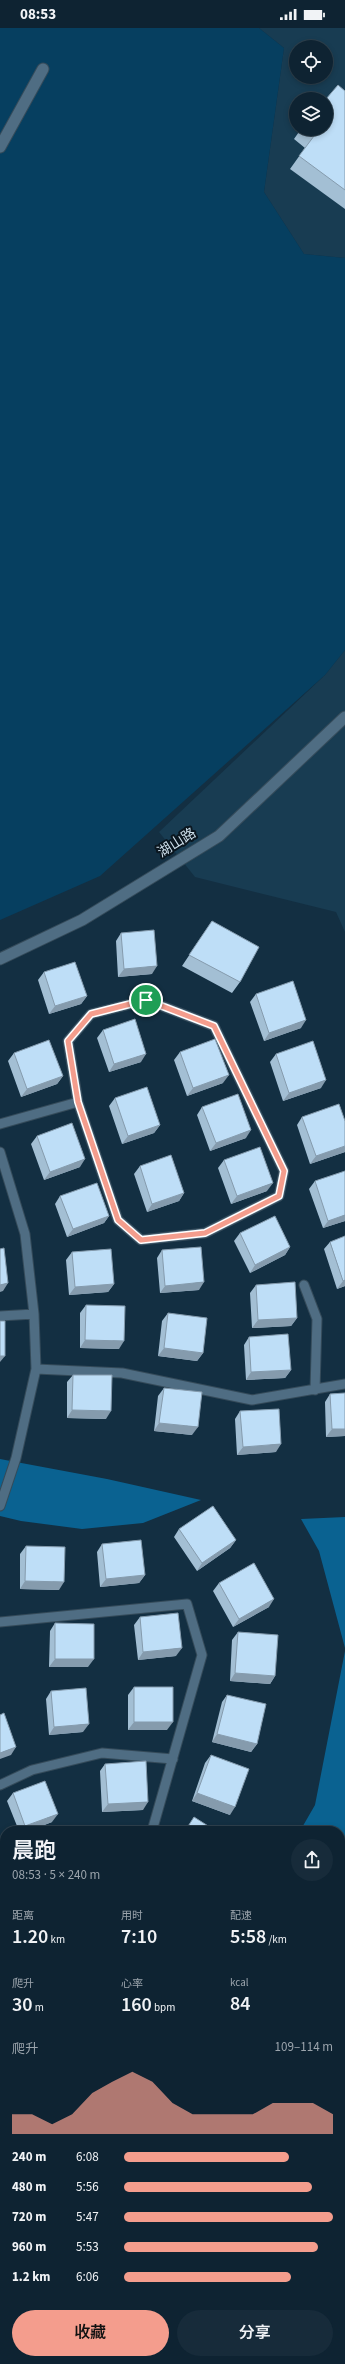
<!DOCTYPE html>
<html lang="zh">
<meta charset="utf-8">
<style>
body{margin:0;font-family:"Source Sans 3","Noto Sans SC",sans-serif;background:#172b3a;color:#f1f3f6;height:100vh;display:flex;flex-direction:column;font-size:15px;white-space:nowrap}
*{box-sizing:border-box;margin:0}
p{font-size:13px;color:#9ba4ac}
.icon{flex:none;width:22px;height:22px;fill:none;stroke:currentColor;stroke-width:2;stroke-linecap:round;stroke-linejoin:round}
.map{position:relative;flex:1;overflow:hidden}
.drawer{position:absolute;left:0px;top:1798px;width:345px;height:538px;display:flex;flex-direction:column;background:#0e2332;border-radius:16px 16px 0 0;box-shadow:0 2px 6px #0003,0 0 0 1px #2e404d}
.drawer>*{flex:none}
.fabs{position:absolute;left:289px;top:12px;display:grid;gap:8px}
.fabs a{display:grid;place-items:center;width:44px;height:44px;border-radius:50%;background:#0e2332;box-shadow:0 2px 6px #0003,0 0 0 1px #2e404d;font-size:20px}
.pin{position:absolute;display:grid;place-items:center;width:34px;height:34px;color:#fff;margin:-17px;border:2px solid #fff;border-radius:50%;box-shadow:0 1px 4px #0007}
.round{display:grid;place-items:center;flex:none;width:42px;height:42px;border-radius:21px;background:#172b3a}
.head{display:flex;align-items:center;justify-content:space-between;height:68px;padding:0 12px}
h1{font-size:22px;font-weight:600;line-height:30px}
.figures{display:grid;grid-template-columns:repeat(3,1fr);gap:6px;height:68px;padding:4px 12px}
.figures div{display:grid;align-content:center}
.figures b{font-size:20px;font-weight:600}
.figures small{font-size:11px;font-weight:400}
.figures p{font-size:11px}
.chart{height:112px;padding:8px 12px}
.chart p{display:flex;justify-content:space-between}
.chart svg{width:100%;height:72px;margin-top:4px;fill:#f49d8d;opacity:.7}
.primary-button{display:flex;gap:8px;margin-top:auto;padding:8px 12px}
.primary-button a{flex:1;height:46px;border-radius:24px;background:#f49d8d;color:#111;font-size:16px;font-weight:600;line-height:46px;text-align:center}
.primary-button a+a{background:#172b3a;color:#f1f3f6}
ul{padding:0 12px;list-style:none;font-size:13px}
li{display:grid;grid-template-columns:64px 48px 1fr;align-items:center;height:30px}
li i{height:10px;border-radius:5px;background:#f49d8d}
.status{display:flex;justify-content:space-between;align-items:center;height:28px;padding:0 20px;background:#0e2332;direction:ltr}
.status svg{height:11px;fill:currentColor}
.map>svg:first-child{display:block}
.built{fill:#183c52;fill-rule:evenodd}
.green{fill:#063f60}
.water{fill:#0a6291}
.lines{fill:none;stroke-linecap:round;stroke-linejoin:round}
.service-casing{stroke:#354b5a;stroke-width:11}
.minor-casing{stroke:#354b5a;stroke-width:13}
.service{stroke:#4f6d83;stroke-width:9}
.minor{stroke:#4f6d83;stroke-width:11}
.wall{fill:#a3bfd4}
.shaded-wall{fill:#859bad}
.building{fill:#bedef7;stroke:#859bad}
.route-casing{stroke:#fff;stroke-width:8}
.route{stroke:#f49d8d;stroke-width:5}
.labels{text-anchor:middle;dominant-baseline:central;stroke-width:4;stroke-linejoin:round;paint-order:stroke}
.street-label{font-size:14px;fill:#cddeea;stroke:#0a161f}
</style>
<div class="status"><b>08:53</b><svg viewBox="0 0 49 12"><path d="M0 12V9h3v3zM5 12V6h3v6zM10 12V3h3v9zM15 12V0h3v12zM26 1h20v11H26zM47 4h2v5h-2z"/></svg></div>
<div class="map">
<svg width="345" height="2336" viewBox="0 0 345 2336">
<rect width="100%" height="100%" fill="#132f42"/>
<!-- built -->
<path class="built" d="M259 0H345V230L304 226 264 164 284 20ZM296 19H326V49H296ZM296 71H326V101H296Z
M345 622V904L336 884 195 849 159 804 325 647Z"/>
<!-- green -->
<path class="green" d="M0 0H259L284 20 264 164 304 226 345 230V622L325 647 100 848 0 892Z
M345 1875V2023L340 2017V1882Z
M5 2043V2234L0 2209V2049Z
M34 2331H120L118 2336H37Z"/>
<!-- water -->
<path class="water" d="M0 1431 107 1451 201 1472 143 1495 82 1501 21 1493 0 1488Z
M345 1489V1620L319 1523 301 1491Z
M345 1623V1875L340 1882V1803H300L315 1777Z
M340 2017 345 2023V2336H118L120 2331H340Z
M5 2018V2043L0 2049V2019Z
M0 2209 5 2234V2331H34L37 2336H0Z"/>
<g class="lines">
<defs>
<path id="service" d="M146 972 214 998 284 1143 279 1168 205 1205 141 1212 118 1192 78 1074 68 1013 91 986Z
M0 1096 78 1074
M0 1124 25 1206 34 1286 36 1341 16 1430 0 1478
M304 1257 317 1291 315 1362
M0 1288 34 1286
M36 1341 122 1345 252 1372 345 1356
M0 1594 187 1576 202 1627 152 1803
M0 1757 32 1742 102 1725 173 1731
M0 1903 5 1902"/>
<path id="minor" d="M0 119 43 41
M0 931 82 892 219 808 345 689"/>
</defs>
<!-- service casing -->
<use href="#service" class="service-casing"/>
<!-- minor casing -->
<use href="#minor" class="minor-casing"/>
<!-- service -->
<use href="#service" class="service"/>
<!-- minor -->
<use href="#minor" class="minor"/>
</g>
<!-- wall -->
<path class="wall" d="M345 63V181L290 141 305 120 294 111 301 101H326Z
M212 893 240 954 232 965 182 938Z
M121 905 152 946 118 949 116 913Z
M44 944 87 968 81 976 49 986 38 952Z
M256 966 301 1000 264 1013 250 974Z
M103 1002 141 1034 109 1044 97 1010Z
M180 1024 223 1055 187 1068 174 1032Z
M14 1025 63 1048 57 1056 21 1069 8 1033Z
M276 1026 321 1060 283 1073 270 1034Z
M115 1070 160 1097 154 1105 122 1116 109 1078Z
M202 1079 246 1110 210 1123 197 1087Z
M302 1089 345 1093V1124L310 1136 297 1097Z
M37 1108 80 1139 44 1152 31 1116Z
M224 1132 267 1163 231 1176 218 1140Z
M140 1138 184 1165 179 1173 147 1184 134 1146Z
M315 1153 345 1193 323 1200 309 1161Z
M60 1168 109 1188 104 1195 67 1209 55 1176Z
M240 1205 290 1219 285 1227 250 1245 234 1213Z
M330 1214 345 1258 337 1261 324 1221Z
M162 1222 199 1262 160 1265 157 1230Z
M72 1224 114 1256 108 1264 69 1267 66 1232Z
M256 1257 297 1290 291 1298 252 1300 250 1265Z
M86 1277 119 1321 80 1320V1285Z
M168 1285 203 1325 197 1333 158 1328 162 1293Z
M249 1309 291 1342 285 1350 246 1352 244 1317Z
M73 1347 106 1391 67 1390V1354Z
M164 1360 192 1407 154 1403 158 1368Z
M345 1365V1408L326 1409 325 1374 330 1366Z
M240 1383 276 1424 237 1427 235 1391Z
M179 1501 236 1512 230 1520 197 1543 174 1509Z
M102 1516 145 1547 139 1555 100 1559 97 1524Z
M26 1518 59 1562 20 1561V1526Z
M219 1555 269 1579 233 1599 213 1563Z
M140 1589 176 1628 138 1632 134 1597Z
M55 1595 88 1639H49L50 1603Z
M238 1604 275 1648 270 1656 230 1653 232 1612Z
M134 1659 167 1702H128V1667Z
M51 1663 83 1704 49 1707 46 1671Z
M227 1667 257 1716 251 1724 212 1714 222 1674Z
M211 1727 230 1787 192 1773 205 1735Z
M105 1736 143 1782 102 1784 100 1743Z
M13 1765 52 1794 29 1803H19L7 1773Z"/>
<!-- shaded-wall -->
<path class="shaded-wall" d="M157 938 152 946 118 949 124 941Z
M87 968 81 976 49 986 55 978Z
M306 992 301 1000 264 1013 269 1005Z
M146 1026 141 1034 109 1044 114 1036Z
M229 1047 223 1055 187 1068 193 1060Z
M63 1048 57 1056 21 1069 27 1061Z
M326 1052 321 1060 283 1073 289 1065Z
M160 1097 154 1105 122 1116 128 1108Z
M251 1102 246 1110 210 1123 216 1115Z
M345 1118V1124L310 1136 316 1128Z
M85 1131 80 1139 44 1152 50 1144Z
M273 1155 267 1163 231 1176 237 1168Z
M184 1165 179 1173 147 1184 152 1176Z
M345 1187V1193L323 1200 328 1193Z
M109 1188 104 1195 67 1209 73 1201Z
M290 1219 285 1227 250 1245 255 1237Z
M345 1252V1258L337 1261 343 1253Z
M204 1254 199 1262 160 1265 165 1258Z
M8 1255 3 1263 0 1264V1257Z
M114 1256 108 1264 69 1267 75 1259Z
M297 1290 291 1298 252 1300 258 1292Z
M85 1312 124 1313 119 1321 80 1320Z
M164 1320 203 1325 197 1333 158 1328Z
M0 1328H5L0 1334Z
M291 1342 285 1350 246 1352 251 1344Z
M72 1382 111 1383 106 1391 67 1390Z
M159 1395 198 1399 192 1407 154 1403Z
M332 1401H345V1408L326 1409Z
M281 1416 276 1424 237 1427 243 1419Z
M236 1512 230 1520 197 1543 202 1535Z
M145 1547 139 1555 100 1559 106 1551Z
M25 1553 64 1554 59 1562 20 1561Z
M274 1571 269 1579 233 1599 239 1591Z
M182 1620 176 1628 138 1632 143 1624Z
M55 1631H94L88 1639H49Z
M235 1645 275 1648 270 1656 230 1653Z
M134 1694H173L167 1702H128Z
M89 1696 83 1704 49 1707 54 1699Z
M217 1706 257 1716 251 1724 212 1714Z
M16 1719 11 1727 0 1731V1725Z
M197 1765 235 1779 230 1787 192 1773Z
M148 1774 143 1782 102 1784 108 1776Z
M58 1786 52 1794 29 1803H22L25 1798Z
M5 1877V1883L0 1885V1879Z
M0 1950H5V1957L0 1958Z"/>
<!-- building -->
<path class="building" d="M338 57 345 63V162L299 128 314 108 306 101H326V71Z
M212 893 259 919 240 954 189 927Z
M154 902 157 938 124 941 121 905Z
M75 934 87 968 55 978 44 944Z
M293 953 306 992 269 1005 256 966Z
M135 991 146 1026 114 1036 103 1002Z
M215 1011 229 1047 193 1060 180 1024Z
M49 1012 63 1048 27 1061 14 1025Z
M313 1013 326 1052 289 1065 276 1026Z
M147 1059 160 1097 128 1108 115 1070Z
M238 1066 251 1102 216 1115 202 1079Z
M339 1076 345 1093V1118L316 1128 302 1089Z
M72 1095 85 1131 50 1144 37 1108Z
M260 1119 273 1155 237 1168 224 1132Z
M171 1127 184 1165 152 1176 140 1138Z
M345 1143V1187L328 1193 315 1153Z
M97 1155 109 1188 73 1201 60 1168Z
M275 1188 290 1219 255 1237 240 1205Z
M345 1208V1252L343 1253 330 1214Z
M201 1219 204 1254 165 1258 162 1222Z
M4 1220 8 1255 0 1257V1221Z
M111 1221 114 1256 75 1259 72 1224Z
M295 1254 297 1290 258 1292 256 1257Z
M86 1277 125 1278 124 1313 85 1312Z
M168 1285 207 1290 203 1325 164 1320Z
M0 1293H5V1328H0Z
M288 1306 291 1342 251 1344 249 1309Z
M73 1347H112L111 1383 72 1382Z
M164 1360 202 1364 198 1399 159 1395Z
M345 1365V1401H332L330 1366Z
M279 1381 281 1416 243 1419 240 1383Z
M213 1478 236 1512 202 1535 179 1501Z
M141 1512 145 1547 106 1551 102 1516Z
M26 1518 65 1519 64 1554 25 1553Z
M254 1535 274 1571 239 1591 219 1555Z
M178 1585 182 1620 143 1624 140 1589Z
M55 1595 94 1596V1631H55Z
M238 1604 278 1607 275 1648 235 1645Z
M134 1659H173V1694H134Z
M86 1660 89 1696 54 1699 51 1663Z
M227 1667 266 1676 257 1716 217 1706Z
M4 1685 16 1719 0 1725V1687Z
M211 1727 249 1741 235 1779 197 1765Z
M146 1733 148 1774 108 1776 105 1736Z
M45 1753 58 1786 25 1798 13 1765Z
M194 1789 216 1803H185Z
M0 1841 5 1853V1877L0 1879Z
M5 1910V1950H0V1911Z"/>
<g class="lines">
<defs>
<path id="route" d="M146 972 214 998 284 1143 279 1168 205 1205 141 1212 118 1192 78 1074 68 1013 91 986Z"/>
</defs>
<!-- route casing -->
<use href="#route" class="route-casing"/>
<!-- route -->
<use href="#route" class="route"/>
</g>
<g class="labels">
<!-- street labels -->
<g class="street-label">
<text transform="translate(177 815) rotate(-32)">湖山路</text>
</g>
</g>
</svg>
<div class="fabs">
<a><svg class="icon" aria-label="locate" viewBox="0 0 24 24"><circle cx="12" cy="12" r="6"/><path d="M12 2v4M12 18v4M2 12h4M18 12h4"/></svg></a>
<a><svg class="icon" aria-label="layers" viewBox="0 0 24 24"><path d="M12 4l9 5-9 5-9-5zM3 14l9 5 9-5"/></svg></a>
</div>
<div class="pin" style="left:146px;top:972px;background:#1e9e55"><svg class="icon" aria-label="arrive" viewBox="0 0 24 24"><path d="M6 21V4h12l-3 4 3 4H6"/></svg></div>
<section class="drawer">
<div class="head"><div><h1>晨跑</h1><p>08:53 · 5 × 240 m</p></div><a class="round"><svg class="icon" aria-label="share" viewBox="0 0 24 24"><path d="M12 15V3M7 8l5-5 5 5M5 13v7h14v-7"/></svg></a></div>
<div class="figures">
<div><p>距离</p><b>1.20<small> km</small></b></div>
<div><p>用时</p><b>7:10</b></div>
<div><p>配速</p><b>5:58<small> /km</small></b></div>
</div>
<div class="figures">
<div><p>爬升</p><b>30<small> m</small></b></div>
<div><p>心率</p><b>160<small> bpm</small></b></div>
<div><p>kcal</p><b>84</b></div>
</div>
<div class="chart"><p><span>爬升</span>109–114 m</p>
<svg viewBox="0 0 160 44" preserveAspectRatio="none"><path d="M0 44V32L10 32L20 38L30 32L40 19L50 12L60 6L70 12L80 25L90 32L100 32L110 32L120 32L130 25L140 25L150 25L160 32V44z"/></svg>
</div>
<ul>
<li><b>240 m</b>6:08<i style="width:79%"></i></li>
<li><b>480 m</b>5:56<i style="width:90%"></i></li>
<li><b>720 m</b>5:47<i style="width:100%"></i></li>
<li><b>960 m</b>5:53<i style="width:93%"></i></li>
<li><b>1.2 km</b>6:06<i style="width:80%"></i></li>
</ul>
<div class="primary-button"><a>收藏</a><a>分享</a></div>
</section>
</div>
